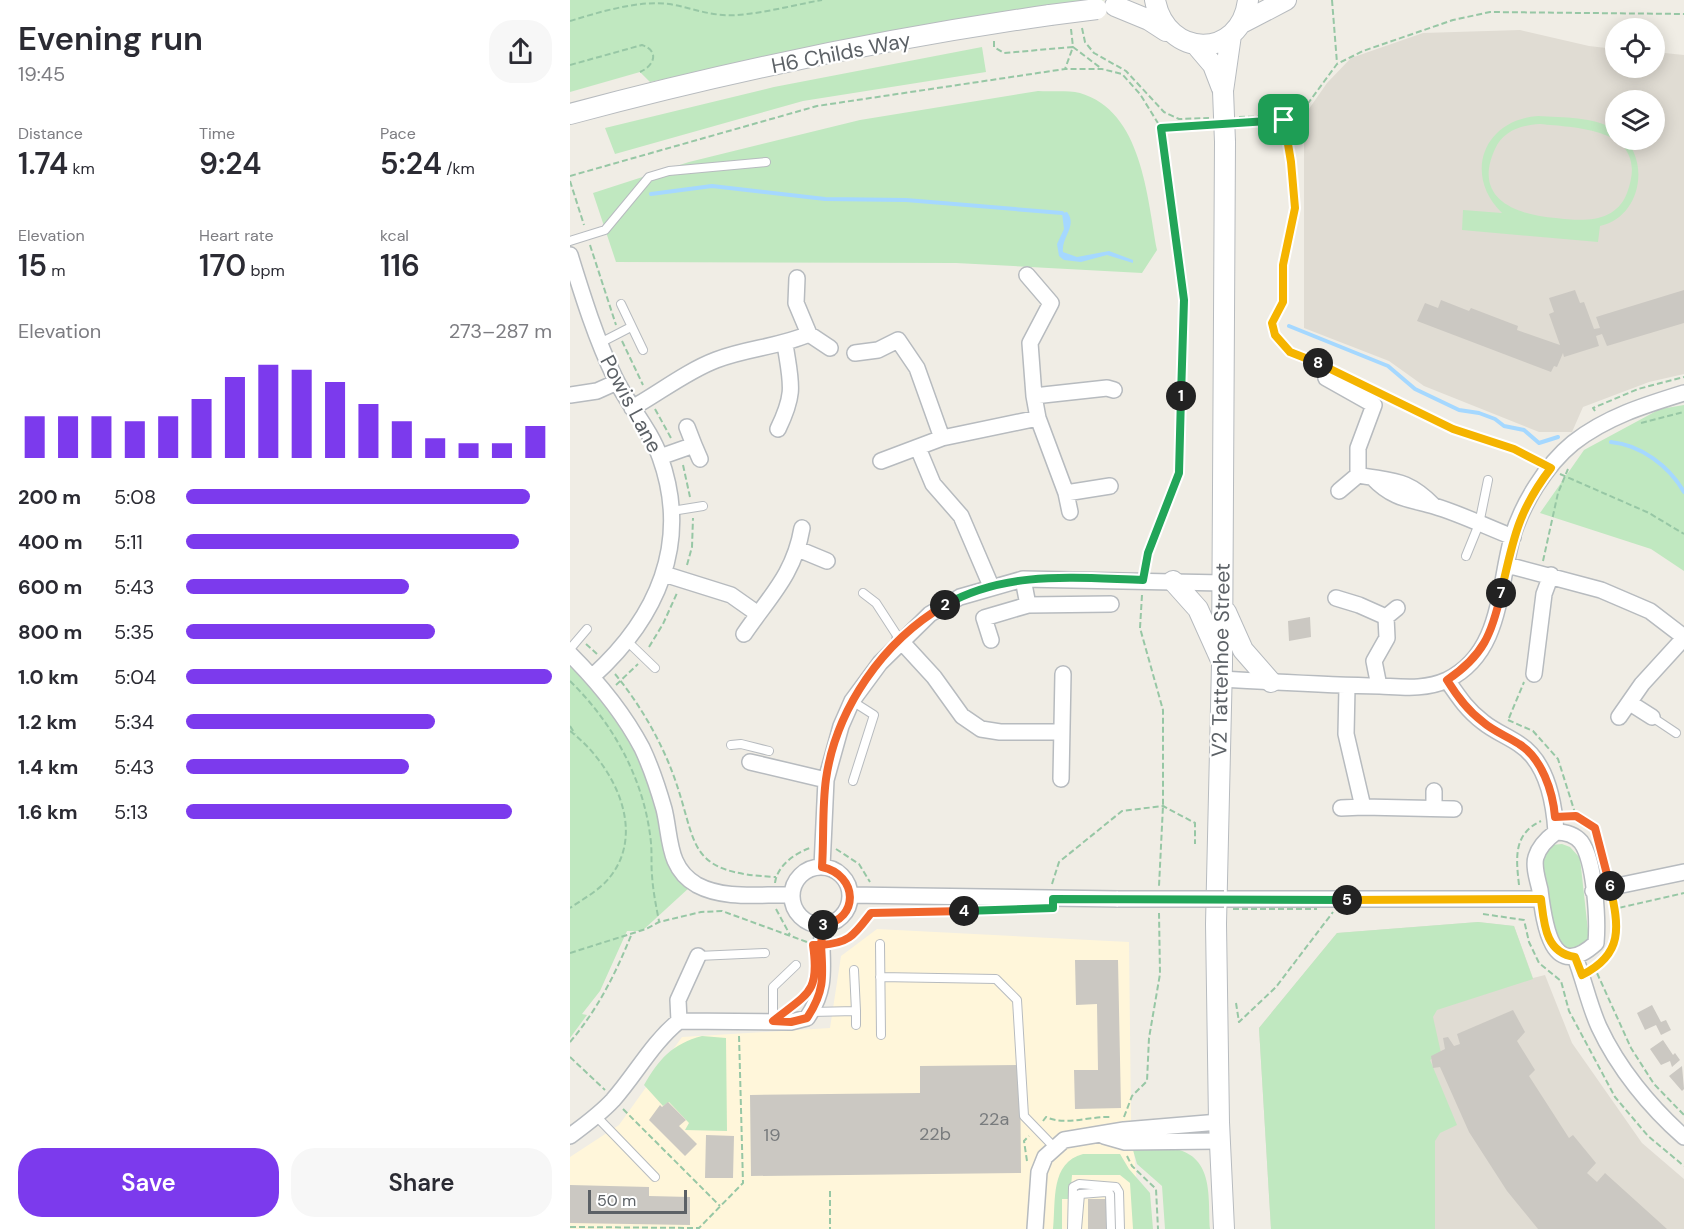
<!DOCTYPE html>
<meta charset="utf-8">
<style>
body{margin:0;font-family:"DM Sans",sans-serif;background:#f7f7f7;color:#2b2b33;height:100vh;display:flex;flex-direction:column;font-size:22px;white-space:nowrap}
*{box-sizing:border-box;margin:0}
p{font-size:20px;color:#7c7c81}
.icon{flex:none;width:33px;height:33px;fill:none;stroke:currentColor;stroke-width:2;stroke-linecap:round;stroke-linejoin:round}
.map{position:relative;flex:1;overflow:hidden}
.side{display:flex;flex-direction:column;background:#fff;width:570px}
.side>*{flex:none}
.controls{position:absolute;left:1035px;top:18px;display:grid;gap:12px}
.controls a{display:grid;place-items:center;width:60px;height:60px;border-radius:50%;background:#fff;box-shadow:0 3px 15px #0003;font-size:30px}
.scale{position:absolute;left:18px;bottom:15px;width:99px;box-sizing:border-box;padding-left:6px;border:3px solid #5c6166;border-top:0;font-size:16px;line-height:21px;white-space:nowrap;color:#5c6166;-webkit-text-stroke:4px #fff;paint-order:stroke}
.pin{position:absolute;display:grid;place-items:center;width:51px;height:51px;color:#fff;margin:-26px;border-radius:12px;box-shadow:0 3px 9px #0006}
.km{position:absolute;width:30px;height:30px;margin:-15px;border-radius:50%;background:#222;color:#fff;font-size:16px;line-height:30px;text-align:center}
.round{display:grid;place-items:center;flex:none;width:63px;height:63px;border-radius:24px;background:#f7f7f7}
.summary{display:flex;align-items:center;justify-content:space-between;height:102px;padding:0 18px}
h1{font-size:33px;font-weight:600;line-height:45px}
.stats{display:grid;grid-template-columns:repeat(3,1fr);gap:9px;height:102px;padding:6px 18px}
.stats div{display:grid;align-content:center}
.stats b{font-size:30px;font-weight:600}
.stats small{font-size:16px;font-weight:400}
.stats p{font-size:16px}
.chart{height:168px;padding:12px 18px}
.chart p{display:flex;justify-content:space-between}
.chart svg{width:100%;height:108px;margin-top:6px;stroke:#7c3aed;stroke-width:6}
.action{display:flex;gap:12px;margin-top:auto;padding:12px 18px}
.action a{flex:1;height:69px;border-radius:24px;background:#7c3aed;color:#fff;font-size:24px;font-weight:600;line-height:69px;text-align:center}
.action a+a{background:#f7f7f7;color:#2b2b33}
ul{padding:0 18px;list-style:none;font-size:20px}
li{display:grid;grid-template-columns:96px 72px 1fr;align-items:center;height:45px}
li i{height:15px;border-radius:8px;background:#7c3aed}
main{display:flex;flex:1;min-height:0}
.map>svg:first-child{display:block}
.commercial{fill:#fff6da}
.education{fill:#e0dcd3;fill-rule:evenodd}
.green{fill:#c0e8c0;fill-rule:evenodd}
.water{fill:#a5d8ff}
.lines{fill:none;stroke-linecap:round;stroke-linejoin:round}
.stream{stroke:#a5d8ff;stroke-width:4}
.building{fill:#cbc8c2}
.service-casing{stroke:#b7bbbf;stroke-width:10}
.minor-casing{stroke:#b7bbbf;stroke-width:18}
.tertiary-casing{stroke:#b7bbbf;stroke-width:22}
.path{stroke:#97c7a5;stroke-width:2;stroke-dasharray:6 3;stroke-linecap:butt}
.service{stroke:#fff;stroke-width:8}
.minor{stroke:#fff;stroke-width:15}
.tertiary{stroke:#fff;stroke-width:20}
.minor-bridge-casing{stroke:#b7bbbf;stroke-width:18;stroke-linecap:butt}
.tertiary-bridge-casing{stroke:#b7bbbf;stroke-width:22;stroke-linecap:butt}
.path-bridge{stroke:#97c7a5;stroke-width:2;stroke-dasharray:6 3;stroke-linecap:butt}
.minor-bridge{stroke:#fff;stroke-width:15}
.tertiary-bridge{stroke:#fff;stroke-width:20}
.split-1-casing{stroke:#fff;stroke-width:12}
.split-2-casing{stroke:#fff;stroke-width:12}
.split-3-casing{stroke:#fff;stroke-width:12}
.split-4-casing{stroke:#fff;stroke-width:12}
.split-5-casing{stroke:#fff;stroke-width:12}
.split-6-casing{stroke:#fff;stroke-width:12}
.split-7-casing{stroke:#fff;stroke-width:12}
.split-8-casing{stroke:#fff;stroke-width:12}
.split-9-casing{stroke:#fff;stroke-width:12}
.split-1{stroke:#22a559;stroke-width:8}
.split-2{stroke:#22a559;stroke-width:8}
.split-3{stroke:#f0652b;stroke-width:8}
.split-4{stroke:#f0652b;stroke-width:8}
.split-5{stroke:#22a559;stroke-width:8}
.split-6{stroke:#f5b400;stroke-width:8}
.split-7{stroke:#f0652b;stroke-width:8}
.split-8{stroke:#f5b400;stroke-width:8}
.split-9{stroke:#f5b400;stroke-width:8}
.labels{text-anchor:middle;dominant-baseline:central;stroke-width:4.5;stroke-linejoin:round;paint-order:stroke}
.number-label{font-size:18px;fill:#787b7d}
.street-label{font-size:21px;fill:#5c6166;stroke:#fff}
</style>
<main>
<section class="side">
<div class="summary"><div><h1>Evening run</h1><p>19:45</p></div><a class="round"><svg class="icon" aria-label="share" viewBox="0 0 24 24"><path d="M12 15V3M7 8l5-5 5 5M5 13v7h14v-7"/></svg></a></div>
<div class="stats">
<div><p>Distance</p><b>1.74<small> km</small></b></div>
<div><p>Time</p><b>9:24</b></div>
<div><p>Pace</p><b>5:24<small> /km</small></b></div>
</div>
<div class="stats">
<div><p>Elevation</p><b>15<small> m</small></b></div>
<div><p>Heart rate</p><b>170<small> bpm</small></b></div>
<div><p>kcal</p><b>116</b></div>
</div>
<div class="chart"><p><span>Elevation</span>273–287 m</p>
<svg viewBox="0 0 160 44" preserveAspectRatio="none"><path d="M5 44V27M15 44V27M25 44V27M35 44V29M45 44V27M55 44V20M65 44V11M75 44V6M85 44V8M95 44V13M105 44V22M115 44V29M125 44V36M135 44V38M145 44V38M155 44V31"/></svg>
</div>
<ul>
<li><b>200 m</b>5:08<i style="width:94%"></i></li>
<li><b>400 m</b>5:11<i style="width:91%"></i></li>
<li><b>600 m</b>5:43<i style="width:61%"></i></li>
<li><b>800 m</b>5:35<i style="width:68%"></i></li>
<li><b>1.0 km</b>5:04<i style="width:100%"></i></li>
<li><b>1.2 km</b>5:34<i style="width:68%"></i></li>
<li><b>1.4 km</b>5:43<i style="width:61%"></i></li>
<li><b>1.6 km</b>5:13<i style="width:89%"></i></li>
</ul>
<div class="action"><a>Save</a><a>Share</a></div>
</section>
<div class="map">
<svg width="1114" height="1229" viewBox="0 0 1114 1229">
<rect width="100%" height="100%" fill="#f0ede5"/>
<!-- commercial -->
<path class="commercial" d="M307 929 559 942 561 1119 571 1229H0V1157L49 1125 112 1037 260 1028 271 956Z"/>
<!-- education -->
<path class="education" d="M950 30 1019 46 1045 49 1046 68H1084L1085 52 1114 55V374L1079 382 1013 407 1002 432H969L854 386 819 361 734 328V116L757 83 781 58 853 33ZM1046 100H1084V140H1046Z
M908 922 944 926 963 978 975 975 1002 1043 1072 1143 1114 1179V1229H701L689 1028 767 933Z"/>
<!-- green -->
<path class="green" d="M0 0H535L213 54 80 82 70 72 0 92Z
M412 47 416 72 233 101 45 154 35 128 204 87Z
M468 91C481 92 497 90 510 93 572 111 577 196 587 250L572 273 386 263 46 262 23 193 119 162 290 120Z
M968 116C993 118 1024 116 1045 130L1046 140H1056C1080 168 1068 218 1030 226L1028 242 892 230 893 210 932 213C893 175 913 120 968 116ZM970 124C1011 128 1081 129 1057 193 1045 224 1012 221 986 218 946 215 902 199 925 149 933 131 951 125 970 124Z
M1114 405V571L1081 549 970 513 1014 450 1090 409Z
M0 665C65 722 91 808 120 887L72 931H57L30 991 12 1014 17 1015 0 1038Z
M992 844 1000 847 1010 858 1019 940 1011 950 989 948 980 926 971 860 981 845Z
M908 922 944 926 963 979 867 1010 863 1017 871 1053 860 1060 887 1125 870 1133 865 1141V1229H701L689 1028 767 933Z
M132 1036 156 1038 157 1131 115 1130 119 1123 99 1102 93 1106 74 1085C89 1059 102 1044 132 1036Z
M605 1149C644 1157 638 1197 640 1229H595L592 1186 567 1164 563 1150Z
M513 1154H550L559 1169 580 1193 583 1229H563L560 1183 550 1175H502L500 1199H492V1229H483C486 1200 480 1163 513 1154Z"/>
<!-- water -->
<path class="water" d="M497 212C508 226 491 237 493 252L507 257 539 251 563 260V263L537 255 511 262 494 260 489 256 487 244 494 229 492 213Z"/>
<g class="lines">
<!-- stream -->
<path class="stream" d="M81 194 142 186 255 199 336 200 492 213
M719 326 818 366 845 389 889 410 909 413 925 419 934 426 954 430 969 443 988 437
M1041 442C1071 445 1099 466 1114 492"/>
</g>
<!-- building -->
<path class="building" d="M1005 290 1010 303 1014 302 1024 329 1030 328 1026 317 1114 290V323L1037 346 1032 334 1026 336 1029 346 994 357 993 353 987 367 984 366 981 372 847 321 855 303 868 308 871 300 899 311 901 308 948 326 947 330 990 345 979 314 984 312 979 298Z
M740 617 741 637 719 641 718 621Z
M505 960H548L551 1108 505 1109 504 1070H528L527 1004 506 1005Z
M1082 1005 1091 1022 1096 1020 1101 1030 1091 1035 1086 1025 1075 1030 1067 1013Z
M943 1010 955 1032 947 1041 965 1070 959 1076 999 1138 1003 1135 1026 1163 1017 1173 1027 1182 1035 1173 1097 1229H968L937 1191 899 1132 870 1067 863 1068 861 1056 875 1049 873 1038 878 1037 884 1046 890 1044 887 1034Z
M1093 1040 1103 1055 1105 1053 1110 1060 1102 1067 1100 1061 1091 1065 1080 1049Z
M450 1065 451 1173 181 1176 180 1095 350 1093V1066Z
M1112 1066 1114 1089 1112 1091 1099 1076Z
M98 1102 116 1120 109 1126 127 1144 115 1156 79 1120 90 1105 92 1107Z
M136 1135 164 1136 163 1178H135Z
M0 1185 79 1187V1196L120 1197V1225L0 1223Z
M518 1199H539V1229H518Z"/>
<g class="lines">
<defs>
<path id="service" d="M0 241 35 230 79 177 99 171 196 162
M51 304 73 350
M30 343 61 327
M102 511 133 506
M896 556 909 524 918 480
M293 593 306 603 330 640
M58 642 85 668
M0 649 17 629
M282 701 304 715 283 781
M1082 717 1106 733
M161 745 171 744 199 751
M310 944 311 1035
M128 956 195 953
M310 977 426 979 447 1000 454 1116 484 1147
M286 1011V1025
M241 1012 286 1011 284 970
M203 1021V987L226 965
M27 1117 85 1177
M502 1229 503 1187 509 1184 546 1187 549 1192 550 1229
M507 1229 510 1194 536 1192 540 1194 541 1229"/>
<path id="minor" d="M0 255C13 297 26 339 45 378 58 405 80 429 90 457 121 543 87 618 23 676
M457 275 481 303 460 343 464 396 468 418 496 493 500 512
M227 278 226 303 239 334
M285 353 308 350 328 340 347 368 372 438
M756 378 804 405 788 448V475
M0 395 27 391 47 382
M464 396 537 388 544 390
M62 408C89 393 117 371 146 360 177 348 209 347 239 334L260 348
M208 429C226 392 221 384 215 344
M124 445 130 459
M348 448 363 484 391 516 421 586
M90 457 124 445 117 427
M311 461 372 438 468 418
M803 478C823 499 839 499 864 506 891 514 917 527 943 537
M769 491 788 475C824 482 836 478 864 506
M496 493 540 486
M228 549 257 561
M937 565 1031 590 1080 611 1114 637
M94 574 161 595 188 614
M453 579 458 605 541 604
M766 598 789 605 816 617
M174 634C199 597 224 575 232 528
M330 640 364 677 392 716 411 729 430 732H490
M421 640 414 618 458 605
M0 654C29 683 53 712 72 748 81 767 88 788 94 809 101 837 97 868 127 885 155 900 191 894 222 895
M964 674 974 594 981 575
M651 679C704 682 757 685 810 686 833 687 855 690 877 680 932 653 928 588 942 538 952 504 976 465 1003 443 1036 417 1075 405 1114 393
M877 680C888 696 897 710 913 722 924 731 937 736 949 744 977 762 984 801 986 832
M809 686 804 661 817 638 816 617 827 608
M1060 703 1082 717
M1049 717 1072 684 1114 638
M180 762 256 780
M491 779 493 674
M864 791V809
M793 807 884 809
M771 808 793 807 776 734 777 687
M986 832C996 832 1004 834 1011 842 1025 861 1028 920 1026 943 981 984 974 922 970 890 968 881 963 866 966 857 969 847 978 838 986 832Z
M252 867 256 780 271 726 282 701 310 663 360 614 390 597 453 579 653 583
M222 896a29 29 0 1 1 58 0a29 29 0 1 1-58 0Z
M1023 891 1114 872
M280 895 548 899
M654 899H971
M1005 957C1014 980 1019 1005 1029 1027 1048 1068 1080 1107 1114 1137
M109 1021 221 1022 237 1018C260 984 250 963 252 925
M0 1136C15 1125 30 1114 43 1100 66 1074 82 1043 109 1021L108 1000 128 956
M534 1136 555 1142 650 1141
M465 1229 469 1172 475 1157 494 1140 554 1130 649 1122"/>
<path id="tertiary" d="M585 0C596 59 671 60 678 0
M545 6 579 20 596 31
M670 24 716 0
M626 45 643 65 653 91
M653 91 661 35
M0 114C156 72 320 38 480 15
M603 581 628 609 650 658
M656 612 673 650 701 682
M654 1229 649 1122 646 924 652 664 655 142"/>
</defs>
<!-- service casing -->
<use href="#service" class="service-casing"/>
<!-- minor casing -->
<use href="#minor" class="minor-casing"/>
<!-- tertiary casing -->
<use href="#tertiary" class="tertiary-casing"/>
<!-- path -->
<path class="path" d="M762 0 767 63
M0 21C30 12 68 0 99 4 123 8 142 17 167 15 195 13 224 5 252 0
M512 28 515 42 524 53 556 71 594 112 609 119 639 118
M501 29 503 47 532 69
M424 41V47L434 53 503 47 495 69
M0 65 72 45C90 51 84 66 70 72
M669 117 713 116 721 162 725 208 713 265V302L702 323 705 335 720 352 751 364
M671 123 718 120 739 102 767 64 793 51 883 20 920 12 1114 14
M591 128 639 125
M0 176 247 106 495 69H532L552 74 570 94 591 128 614 299 609 473 578 553 575 569
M0 181 14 225
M20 245 46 325
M52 341 73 385
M815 396 883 429 944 449 967 461
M85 409 101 438
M1025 411 1023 408 1068 389 1114 377
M1071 423 1114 412
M113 465 120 497
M990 474 1079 513 1114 534
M973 561 988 493 998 469
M117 565 122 547 123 518
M572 595 570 628 593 710V806L589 886
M16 644 27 654
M79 647 93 624 107 593
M45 674C69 703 90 739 103 774 129 844 113 873 206 877
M0 681C44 724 75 781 81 843 82 854 81 865 82 875 83 891 86 906 89 921
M46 685 68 664
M939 718 954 682
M938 720 963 731 988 759 1006 816
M0 726 5 734
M0 731C41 762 78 829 40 877 30 890 13 899 0 908
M997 816C1017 815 1025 826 1029 844
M266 849 289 864 300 882
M205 883C207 866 225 853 240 848
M482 884 489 862 552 811 593 806 625 823V844
M949 885C946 858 943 834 971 821
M1043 902 1044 909
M206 909 220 935
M913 914 954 920 959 942 969 963 991 981 999 1011 1045 1097 1078 1136 1114 1166
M267 944 282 938 301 913 373 912
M0 953 76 929 89 922 131 912 152 911 237 942
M1025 968C1049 951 1046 936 1044 909L1114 893
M1027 973 1061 1048 1084 1084 1114 1115
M666 1003 669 1022 706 987 763 912
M221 1007 233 996
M0 1042C28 1009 46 973 62 933
M0 1057 35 1090
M53 1109 150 1206
M554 1117 562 1096 577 1081 579 1038 590 974 589 913
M473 1121 476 1117C494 1126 521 1116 542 1117
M557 1156 562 1166 586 1189 588 1229
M457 1161 454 1141 459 1136
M260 1191V1229
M0 1227 129 1228 173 1183 169 1035"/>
<!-- service -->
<use href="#service" class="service"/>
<!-- minor -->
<use href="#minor" class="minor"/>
<!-- tertiary -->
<use href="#tertiary" class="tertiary"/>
<defs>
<path id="minor-bridge" d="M548 899H654"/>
<path id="tertiary-bridge" d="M480 15 527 9
M653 91 655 142"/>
</defs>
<!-- minor-bridge casing -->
<use href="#minor-bridge" class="minor-bridge-casing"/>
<!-- tertiary-bridge casing -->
<use href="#tertiary-bridge" class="tertiary-bridge-casing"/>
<!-- path-bridge -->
<path class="path-bridge" d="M663 909H747"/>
<!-- minor-bridge -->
<use href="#minor-bridge" class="minor-bridge"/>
<!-- tertiary-bridge -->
<use href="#tertiary-bridge" class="tertiary-bridge"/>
</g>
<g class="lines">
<defs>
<path id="split-1" d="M611 396 614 300 591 128 714 120"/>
<path id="split-2" d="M375 605C437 570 504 578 573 580L578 553 609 473 611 396"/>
<path id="split-3" d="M253 925C290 919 288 875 252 867 254 838 252 808 256 779 266 709 313 641 375 605"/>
<path id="split-4" d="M253 925 251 945H243C250 993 238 993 203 1021L221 1022 237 1018C255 991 253 976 251 945 280 943 284 935 301 913L394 911"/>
<path id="split-5" d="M394 911 483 908V899L777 900"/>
<path id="split-6" d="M777 900 971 899C974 923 975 953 1005 957L1012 975C1054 954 1049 927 1040 886"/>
<path id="split-7" d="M931 593C922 634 913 656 877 680 887 696 897 710 913 722 923 731 937 736 949 744 972 758 983 792 985 817L1006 816 1025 828 1040 886"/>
<path id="split-8" d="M748 363 883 429 944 449 981 468C947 512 943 541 931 593"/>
<path id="split-9" d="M714 120 721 162 725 208 713 265V302L702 323 705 335 720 352 748 363"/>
</defs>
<!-- split-1 casing -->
<use href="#split-1" class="split-1-casing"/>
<!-- split-2 casing -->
<use href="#split-2" class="split-2-casing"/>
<!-- split-3 casing -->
<use href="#split-3" class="split-3-casing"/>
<!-- split-4 casing -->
<use href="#split-4" class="split-4-casing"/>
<!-- split-5 casing -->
<use href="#split-5" class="split-5-casing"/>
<!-- split-6 casing -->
<use href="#split-6" class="split-6-casing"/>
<!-- split-7 casing -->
<use href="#split-7" class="split-7-casing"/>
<!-- split-8 casing -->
<use href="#split-8" class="split-8-casing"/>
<!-- split-9 casing -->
<use href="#split-9" class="split-9-casing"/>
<!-- split-1 -->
<use href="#split-1" class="split-1"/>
<!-- split-2 -->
<use href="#split-2" class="split-2"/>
<!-- split-3 -->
<use href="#split-3" class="split-3"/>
<!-- split-4 -->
<use href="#split-4" class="split-4"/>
<!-- split-5 -->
<use href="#split-5" class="split-5"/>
<!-- split-6 -->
<use href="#split-6" class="split-6"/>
<!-- split-7 -->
<use href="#split-7" class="split-7"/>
<!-- split-8 -->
<use href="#split-8" class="split-8"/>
<!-- split-9 -->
<use href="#split-9" class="split-9"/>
</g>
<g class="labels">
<!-- number labels -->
<g class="number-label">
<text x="424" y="1119">22a</text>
<text x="365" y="1134">22b</text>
<text x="202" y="1135">19</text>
</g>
<!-- street labels -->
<g class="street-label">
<text transform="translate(271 53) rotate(-11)">H6 Childs Way</text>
<text transform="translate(61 404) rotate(62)">Powis Lane</text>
<text transform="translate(651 660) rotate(-89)">V2 Tattenhoe Street</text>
</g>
</g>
</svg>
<div class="controls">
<a><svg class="icon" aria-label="locate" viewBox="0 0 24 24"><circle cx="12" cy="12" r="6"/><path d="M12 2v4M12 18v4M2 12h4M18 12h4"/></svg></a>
<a><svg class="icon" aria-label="layers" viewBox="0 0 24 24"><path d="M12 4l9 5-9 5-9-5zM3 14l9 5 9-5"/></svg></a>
</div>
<div class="scale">50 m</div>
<div class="pin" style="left:714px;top:120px;background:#1e9e55"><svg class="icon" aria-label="arrive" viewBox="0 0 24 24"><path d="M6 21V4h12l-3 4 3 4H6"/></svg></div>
<b class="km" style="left:611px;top:396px">1</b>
<b class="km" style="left:375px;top:605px">2</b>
<b class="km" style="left:253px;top:925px">3</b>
<b class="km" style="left:394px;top:911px">4</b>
<b class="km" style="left:777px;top:900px">5</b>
<b class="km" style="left:1040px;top:886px">6</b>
<b class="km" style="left:931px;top:593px">7</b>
<b class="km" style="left:748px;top:363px">8</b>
</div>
</main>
